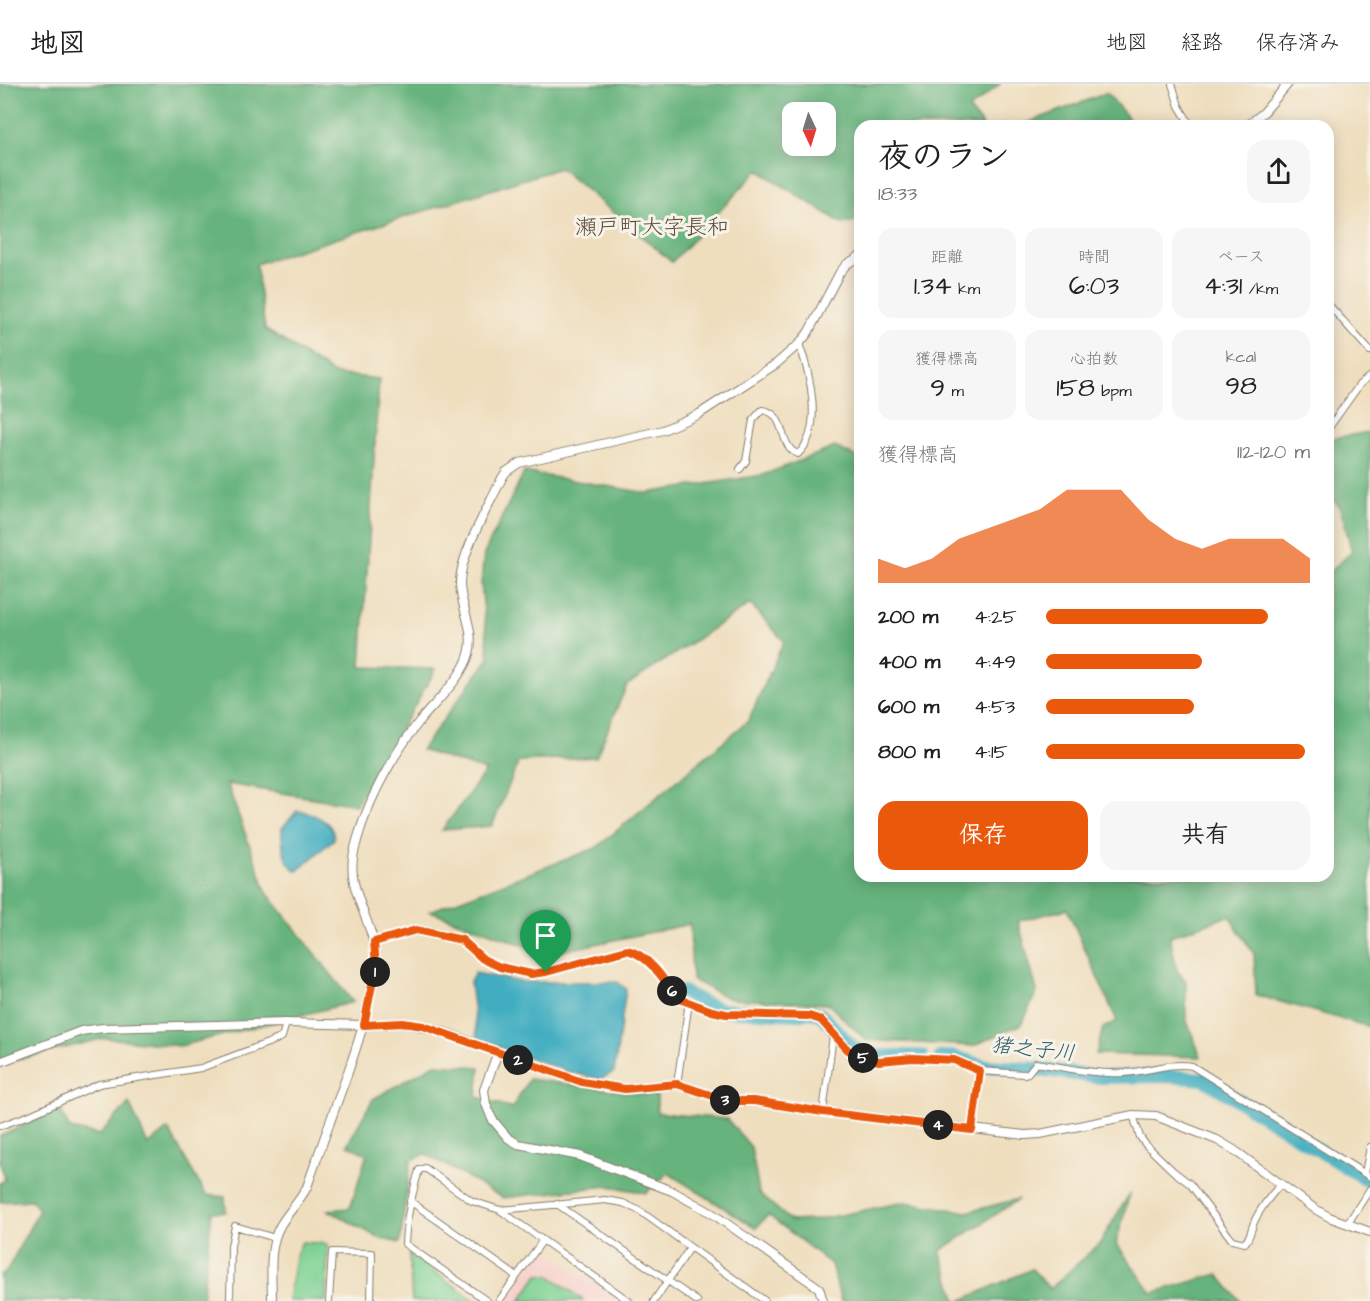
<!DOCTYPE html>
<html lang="ja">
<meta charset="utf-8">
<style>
body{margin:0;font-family:"Architects Daughter","Klee One",sans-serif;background:#f6f6f6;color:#202124;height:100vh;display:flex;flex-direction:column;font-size:22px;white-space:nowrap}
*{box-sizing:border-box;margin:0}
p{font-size:20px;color:#757577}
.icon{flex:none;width:33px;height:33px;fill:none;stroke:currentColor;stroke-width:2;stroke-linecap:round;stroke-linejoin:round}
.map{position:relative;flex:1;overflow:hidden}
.side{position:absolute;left:854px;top:36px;width:480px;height:762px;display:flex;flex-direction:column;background:#fff;border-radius:18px;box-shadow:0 3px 15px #0003}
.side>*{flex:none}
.needle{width:39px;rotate:176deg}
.controls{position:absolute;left:782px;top:18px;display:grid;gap:12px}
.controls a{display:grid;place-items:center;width:54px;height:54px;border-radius:12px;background:#fff;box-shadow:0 3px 15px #0003;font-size:30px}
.pin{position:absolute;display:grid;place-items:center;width:51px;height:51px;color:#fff;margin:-62px -26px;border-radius:50% 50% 50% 0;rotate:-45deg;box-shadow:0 0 6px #0007}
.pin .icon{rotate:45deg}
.km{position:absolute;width:30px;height:30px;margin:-15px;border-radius:50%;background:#222;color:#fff;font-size:16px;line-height:30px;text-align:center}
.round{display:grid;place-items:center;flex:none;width:63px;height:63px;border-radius:18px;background:#f6f6f6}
.headline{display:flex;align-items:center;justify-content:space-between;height:102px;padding:0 24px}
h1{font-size:33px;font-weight:600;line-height:45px}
.stats{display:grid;grid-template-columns:repeat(3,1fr);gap:9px;height:102px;padding:6px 24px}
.stats div{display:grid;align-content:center;border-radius:15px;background:#f6f6f6;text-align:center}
.stats b{font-size:26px;font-weight:600}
.stats small{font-size:16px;font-weight:400}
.stats p{font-size:16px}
.chart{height:168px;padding:12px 24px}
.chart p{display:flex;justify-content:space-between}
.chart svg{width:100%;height:108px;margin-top:6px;fill:#ea580c;opacity:.7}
.cta{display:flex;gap:12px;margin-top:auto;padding:12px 24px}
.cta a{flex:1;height:69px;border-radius:18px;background:#ea580c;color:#fff;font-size:24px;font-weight:600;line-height:69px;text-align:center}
.cta a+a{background:#f6f6f6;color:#202124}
ul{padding:0 24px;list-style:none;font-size:20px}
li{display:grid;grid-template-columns:96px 72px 1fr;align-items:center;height:45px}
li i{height:15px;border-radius:8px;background:#ea580c}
header{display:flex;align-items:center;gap:36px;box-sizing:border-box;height:84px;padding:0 30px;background:#fff;border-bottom:2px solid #e0e0e0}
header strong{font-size:28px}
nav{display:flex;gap:33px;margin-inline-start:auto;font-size:21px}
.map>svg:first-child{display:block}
.built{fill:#f7d0ca}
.green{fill:#7dd193;stroke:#4c7658;stroke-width:1.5}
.forest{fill:#66b37d;stroke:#41684c;stroke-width:1.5;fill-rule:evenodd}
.water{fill:#41adc0;stroke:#2e646e;stroke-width:1.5}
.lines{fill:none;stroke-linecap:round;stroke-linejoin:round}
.river{stroke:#41adc0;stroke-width:14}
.minor-casing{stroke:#867d6d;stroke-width:8}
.tertiary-casing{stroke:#867d6d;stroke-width:10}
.minor{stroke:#fff;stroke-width:6}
.tertiary{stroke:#fff;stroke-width:8}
.route-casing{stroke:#fff;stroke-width:12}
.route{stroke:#ea580c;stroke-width:8}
.labels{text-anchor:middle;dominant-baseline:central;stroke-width:6;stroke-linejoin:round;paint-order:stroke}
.water-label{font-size:21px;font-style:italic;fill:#2d5d66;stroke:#f7f3e8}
.quarter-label{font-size:22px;fill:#594a39;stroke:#f7f3e8}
</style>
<header>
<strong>地図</strong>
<nav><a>地図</a><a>経路</a><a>保存済み</a></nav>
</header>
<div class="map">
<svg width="1370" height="1217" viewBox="0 0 1370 1217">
<rect width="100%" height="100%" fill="#f7f3e8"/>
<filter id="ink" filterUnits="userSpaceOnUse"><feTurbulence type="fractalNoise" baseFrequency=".0167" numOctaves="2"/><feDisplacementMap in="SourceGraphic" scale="12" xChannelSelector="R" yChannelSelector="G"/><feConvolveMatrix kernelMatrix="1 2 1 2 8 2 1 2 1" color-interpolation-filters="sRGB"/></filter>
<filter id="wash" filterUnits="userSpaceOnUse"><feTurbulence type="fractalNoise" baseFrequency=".008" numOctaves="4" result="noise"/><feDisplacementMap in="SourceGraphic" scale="24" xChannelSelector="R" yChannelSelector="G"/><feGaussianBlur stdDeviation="1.35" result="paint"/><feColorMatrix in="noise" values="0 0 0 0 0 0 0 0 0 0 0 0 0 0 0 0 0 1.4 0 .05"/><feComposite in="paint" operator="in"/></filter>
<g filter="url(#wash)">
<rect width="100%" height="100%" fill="#efdebe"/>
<!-- built -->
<path class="built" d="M546 1165 621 1217H506L541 1166Z"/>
<!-- green -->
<path class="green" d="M302 1158 328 1160 326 1217H288L295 1173Z
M409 1170 476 1217H412Z
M538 1191H549L584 1217H520Z"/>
<!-- forest -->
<path class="forest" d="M0 0H1000L969 25 983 42H860L859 136 843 140 758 86 672 178 560 84 256 180 265 245 334 290 379 295 361 583 436 585 356 721 227 700 267 809 353 918 180 962 105 954 0 980ZM792 28H825V62H792Z
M1107 9 1135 42H1019Z
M1370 348V943L1256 911 1254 870 1229 832 1170 852 1177 887 1186 897V935L1201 973 1096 970 1103 944 1117 937 1067 825 1018 837 1037 907 1022 940 973 962 866 956 828 920 730 915 692 896 690 840 548 870 430 827 596 764 748 637 784 557 750 520 627 601 596 673 519 677 492 742 442 746 486 687 421 666 489 574 481 500 484 470 524 388 647 409 763 391 835 363 859 374 860 792H1328V489L1352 468 1340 423 1328 411V360L1334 354Z
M435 980 480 983 477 1013 512 1024 529 995 657 1012V1029L727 1035 751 1063 759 1109 791 1137 815 1136 905 1118 967 1128 1019 1115 940 1167 957 1217H841L831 1180 768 1131 756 1144 668 1089 646 1109 608 1102 503 1114 426 1070 411 1076 400 1159 379 1154 328 1126 350 1124 367 1070 347 1061 373 1015Z
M129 1019 148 1061 168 1045 206 1111 225 1113 226 1128H212L202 1217H0V1190H5L39 1126 32 1116 0 1118V1099L5 1096 0 1078V1052L60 1025 70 1045 99 1051Z
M1130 1109 1116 1159 1152 1209 1218 1190 1240 1217H960L1032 1185 1050 1205 1100 1159Z"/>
<!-- water -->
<path class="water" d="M297 727C311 728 335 738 334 755L297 787C282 778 282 760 282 744Z
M475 889 522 898H617L626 905 614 988 601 995 572 989 477 955 470 898Z"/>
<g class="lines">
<!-- river -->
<path class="river" d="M683 908 706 920 722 926 795 930 810 928 820 930 853 963 865 969 878 972H922
M941 973H954L983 982 1038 985 1099 993 1169 992 1204 995 1370 1098"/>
</g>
</g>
<g filter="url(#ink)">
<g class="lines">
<defs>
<path id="minor" d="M1172 0 1179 22 1191 42
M1328 220 1370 267
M1328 345 1360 300 1370 292
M740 385 746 377 753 336 762 326C787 328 778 363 798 370 824 346 810 289 799 260
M374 858 421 846 462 856 483 875 499 883 531 890 546 888 627 866C647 870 666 896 674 913L712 927 726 930 809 932 821 936 829 943 833 952 848 966 861 973 879 977 913 974 954 976 980 987 1024 990 1028 989 1036 979C1064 983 1095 991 1124 989 1147 988 1169 978 1192 982L1370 1093
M677 1000 689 918
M823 1028 833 952
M1133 1031 1140 1053 1146 1061 1173 1087 1190 1100 1232 1156 1245 1159C1251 1152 1251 1144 1255 1136 1261 1123 1271 1111 1281 1100
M0 1042 30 1031 99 1000 201 984 276 956 282 953 286 939
M972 1046 980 987
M1365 1089 1370 1063
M410 1117 516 1192
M557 1120 697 1217
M500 1126 605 1116 623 1119 640 1127 765 1217
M1348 1139 1370 1105
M230 1217 231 1162 235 1142 275 1154
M329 1217 332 1168 372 1169 371 1217
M487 1217 405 1160C406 1134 412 1111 419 1086L425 1084 472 1117 500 1126 629 1217
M499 1217 543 1156
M654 1217 690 1164"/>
<path id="tertiary" d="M1247 42 1264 28 1288 0
M498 968 484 1006 486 1020 492 1035 508 1054 518 1060 580 1072 672 1107 713 1130 819 1204 823 1217
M0 978 81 947 103 944 286 939 365 941 403 939 444 948 582 998 625 1005 677 1000 722 1015 737 1017H754L823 1028 1025 1051 1040 1050 1133 1031 1156 1032 1217 1056 1234 1066 1315 1125 1329 1133 1370 1148
M272 1217C272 1193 268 1163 280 1142 288 1128 300 1117 307 1103 320 1066 333 1029 347 991 357 962 366 935 371 905 373 896 376 887 376 878 376 839 345 808 354 768 365 722 389 677 418 639 434 619 462 595 469 570 476 546 460 523 460 499 460 470 489 422 502 394L506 388 519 379 663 346 699 330 776 280 799 260 808 249 840 188 847 180 860 172"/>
</defs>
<!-- minor casing -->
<use href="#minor" class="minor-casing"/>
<!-- tertiary casing -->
<use href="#tertiary" class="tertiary-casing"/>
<!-- minor -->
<use href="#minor" class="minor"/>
<!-- tertiary -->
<use href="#tertiary" class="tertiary"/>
</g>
</g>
<g class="lines" filter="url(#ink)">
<defs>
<path id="route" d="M416 846 462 856 483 875 500 883 531 890 546 888 627 866C647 870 666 896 674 913L712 927 726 930 809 932 821 936 848 966 861 973 879 977 913 974 954 976 980 987 972 1046 823 1028 754 1017H736L722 1015 677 1000 625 1005 582 998 423 942 403 939 364 941 376 881 374 858Z"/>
</defs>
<!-- route casing -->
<use href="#route" class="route-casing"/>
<!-- route -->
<use href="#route" class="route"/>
</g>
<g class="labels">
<!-- water labels -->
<g class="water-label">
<text transform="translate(1033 965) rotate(6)">猪之子川</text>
</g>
<!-- quarter labels -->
<g class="quarter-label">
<text x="652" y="143">瀬戸町大字長和</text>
</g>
</g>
</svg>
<div class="controls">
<a><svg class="needle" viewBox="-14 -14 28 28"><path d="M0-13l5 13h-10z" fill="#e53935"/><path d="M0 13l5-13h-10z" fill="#757577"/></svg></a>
</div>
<div class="pin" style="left:546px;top:888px;background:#1e9e55"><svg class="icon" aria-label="arrive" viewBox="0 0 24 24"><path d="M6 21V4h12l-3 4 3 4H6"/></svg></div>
<b class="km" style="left:375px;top:888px">1</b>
<b class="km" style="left:518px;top:976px">2</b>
<b class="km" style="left:725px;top:1016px">3</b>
<b class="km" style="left:938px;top:1041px">4</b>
<b class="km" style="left:863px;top:974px">5</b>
<b class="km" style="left:672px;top:907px">6</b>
<section class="side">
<div class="headline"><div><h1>夜のラン</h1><p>18:33</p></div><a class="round"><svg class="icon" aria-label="share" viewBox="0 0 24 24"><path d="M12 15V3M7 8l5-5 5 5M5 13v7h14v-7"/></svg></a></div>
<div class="stats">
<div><p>距離</p><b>1.34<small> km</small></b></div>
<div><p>時間</p><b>6:03</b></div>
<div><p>ペース</p><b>4:31<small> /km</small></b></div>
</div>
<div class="stats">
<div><p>獲得標高</p><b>9<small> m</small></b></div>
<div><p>心拍数</p><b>158<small> bpm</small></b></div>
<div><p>kcal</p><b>98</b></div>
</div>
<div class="chart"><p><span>獲得標高</span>112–120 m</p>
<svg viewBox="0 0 160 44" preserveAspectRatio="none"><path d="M0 44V34L10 38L20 34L30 26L40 22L50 18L60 14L70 6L80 6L90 6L100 18L110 26L120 30L130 26L140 26L150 26L160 34V44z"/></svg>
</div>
<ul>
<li><b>200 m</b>4:25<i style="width:84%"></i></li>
<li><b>400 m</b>4:49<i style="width:59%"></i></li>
<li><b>600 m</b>4:53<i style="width:56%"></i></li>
<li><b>800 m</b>4:15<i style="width:98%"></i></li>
</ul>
<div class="cta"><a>保存</a><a>共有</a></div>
</section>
</div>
